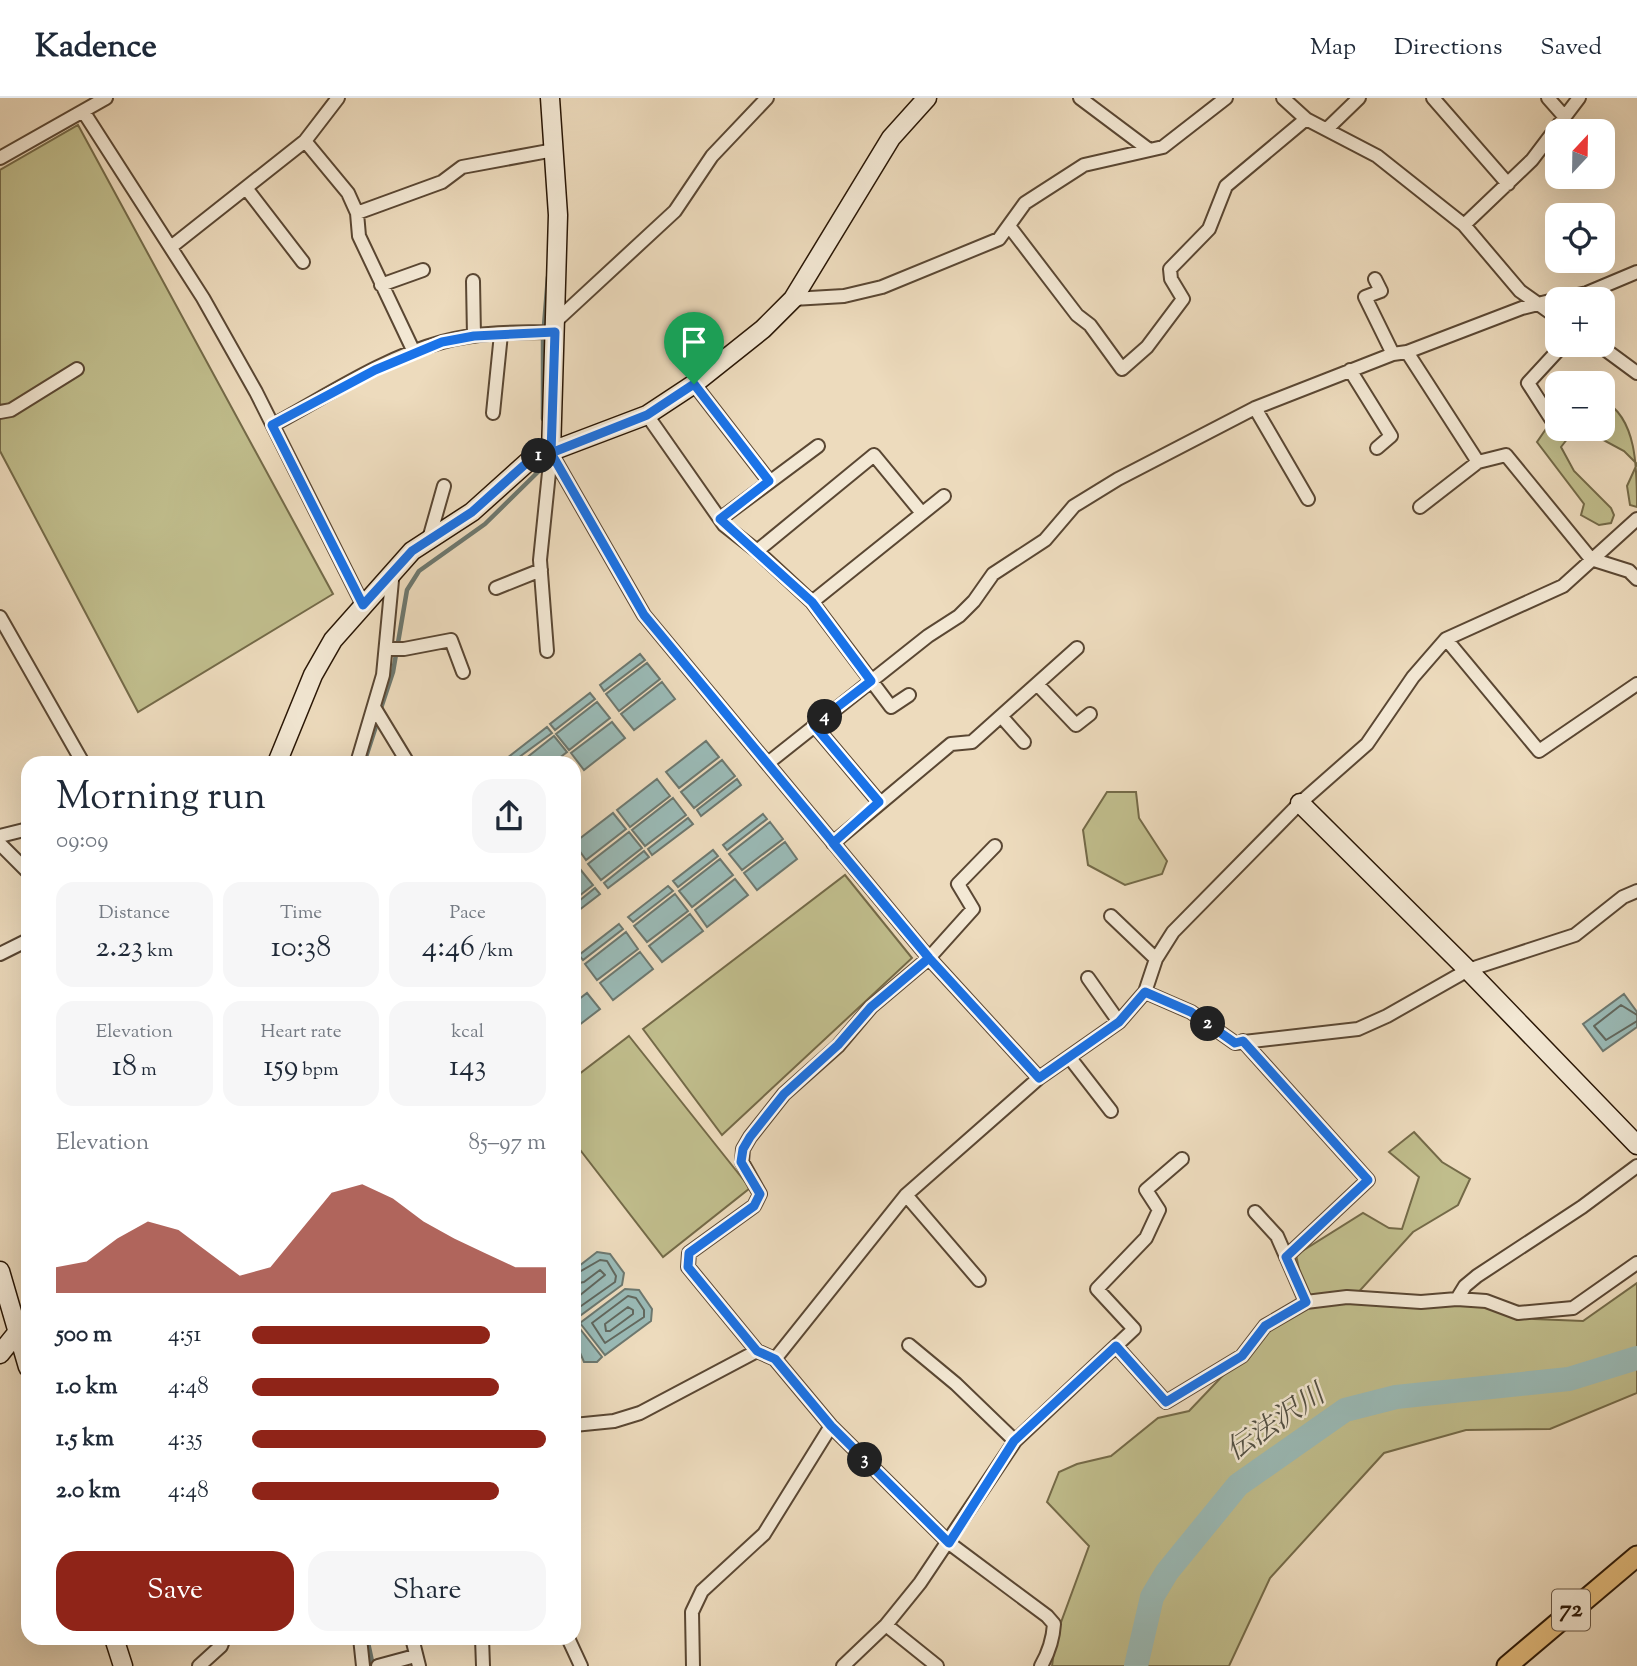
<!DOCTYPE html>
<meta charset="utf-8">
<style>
body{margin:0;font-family:"Sorts Mill Goudy","Noto Serif JP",serif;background:#f6f6f7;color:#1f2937;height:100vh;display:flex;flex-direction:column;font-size:26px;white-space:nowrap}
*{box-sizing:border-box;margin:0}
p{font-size:23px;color:#747a83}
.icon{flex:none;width:38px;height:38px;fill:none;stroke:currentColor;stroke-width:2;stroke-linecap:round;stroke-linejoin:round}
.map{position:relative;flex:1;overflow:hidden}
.panel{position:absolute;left:21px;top:658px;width:560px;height:889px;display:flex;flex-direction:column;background:#fff;border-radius:21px;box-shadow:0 7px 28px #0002}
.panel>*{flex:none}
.needle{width:46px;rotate:22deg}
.fabs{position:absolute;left:1545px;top:21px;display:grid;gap:14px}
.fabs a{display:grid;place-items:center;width:70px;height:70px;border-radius:14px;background:#fff;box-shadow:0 7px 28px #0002;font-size:35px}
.pin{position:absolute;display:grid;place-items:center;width:60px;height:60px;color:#fff;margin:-72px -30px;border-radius:50% 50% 50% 0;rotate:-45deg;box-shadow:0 0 7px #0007}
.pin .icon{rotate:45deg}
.km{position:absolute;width:35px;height:35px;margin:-18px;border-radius:50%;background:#222;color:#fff;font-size:19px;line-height:35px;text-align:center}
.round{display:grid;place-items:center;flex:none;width:74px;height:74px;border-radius:21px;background:#f6f6f7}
.overview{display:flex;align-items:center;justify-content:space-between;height:119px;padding:0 35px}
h1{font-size:38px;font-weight:600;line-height:52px}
.stats{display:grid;grid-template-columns:repeat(3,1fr);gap:10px;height:119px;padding:7px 35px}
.stats div{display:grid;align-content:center;border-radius:18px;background:#f6f6f7;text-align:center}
.stats b{font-size:30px;font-weight:600}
.stats small{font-size:19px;font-weight:400}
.stats p{font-size:19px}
.chart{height:196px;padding:14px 35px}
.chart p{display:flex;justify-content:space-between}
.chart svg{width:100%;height:126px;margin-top:7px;fill:#8f2418;opacity:.7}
.action{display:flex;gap:14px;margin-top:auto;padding:14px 35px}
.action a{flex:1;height:80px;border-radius:21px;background:#8f2418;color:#fff;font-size:28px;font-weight:600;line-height:80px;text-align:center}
.action a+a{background:#f6f6f7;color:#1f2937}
ul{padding:0 35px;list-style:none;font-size:23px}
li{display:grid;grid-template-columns:112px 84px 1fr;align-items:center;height:52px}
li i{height:18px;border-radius:9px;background:#8f2418}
header{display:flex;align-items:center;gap:42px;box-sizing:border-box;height:98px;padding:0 35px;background:#fff;border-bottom:2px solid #e0e1e3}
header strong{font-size:33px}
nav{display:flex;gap:38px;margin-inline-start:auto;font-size:24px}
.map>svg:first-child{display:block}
.green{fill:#c0bd8c;stroke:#746a48;stroke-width:2}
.water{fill:#9abab6;stroke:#6d786f;stroke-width:2}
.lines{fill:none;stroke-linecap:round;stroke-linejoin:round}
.shore{stroke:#62685e;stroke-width:2}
.stream{stroke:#6d786f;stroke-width:4.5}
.river{stroke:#9abab6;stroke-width:24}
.street-casing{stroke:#5a4733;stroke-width:16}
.secondary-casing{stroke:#291605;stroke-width:21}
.primary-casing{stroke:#291605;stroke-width:23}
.street{stroke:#f3e8d4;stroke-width:12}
.secondary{stroke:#f3e8d4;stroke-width:18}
.primary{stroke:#e6be7e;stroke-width:19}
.route-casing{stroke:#fff;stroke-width:14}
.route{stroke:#1a73e8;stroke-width:9}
.labels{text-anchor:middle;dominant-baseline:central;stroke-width:5;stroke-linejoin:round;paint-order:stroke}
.shield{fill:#f3e8d4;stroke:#665543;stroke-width:2}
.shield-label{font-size:24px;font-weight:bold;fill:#291605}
.water-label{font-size:28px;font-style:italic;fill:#514f43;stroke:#f3e8d4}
</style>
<header>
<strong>Kadence</strong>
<nav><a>Map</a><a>Directions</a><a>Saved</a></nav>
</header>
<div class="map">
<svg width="1637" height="1568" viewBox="0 0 1637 1568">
<rect width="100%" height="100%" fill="#eddbbd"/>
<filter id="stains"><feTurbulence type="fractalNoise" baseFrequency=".00286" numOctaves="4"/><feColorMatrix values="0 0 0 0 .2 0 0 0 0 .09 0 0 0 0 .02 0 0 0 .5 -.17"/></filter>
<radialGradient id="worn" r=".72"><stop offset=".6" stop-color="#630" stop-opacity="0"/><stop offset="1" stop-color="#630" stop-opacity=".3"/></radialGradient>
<!-- green -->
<path class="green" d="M78 27 333 496 138 614 0 353V72Z
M1603 302C1637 320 1637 370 1637 409L1630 407 1627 388 1637 366 1624 353 1583 331H1603Z
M1557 315 1558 331H1575L1561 349 1574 373 1611 410 1614 417 1611 425 1599 427 1581 417 1584 406 1537 344Z
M1107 694H1136L1139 720 1167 763 1162 776 1125 787 1088 767 1083 732Z
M845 777 912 860 722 1037 643 931Z
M629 938 750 1090 663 1159 574 1044V980Z
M1414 1034 1442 1064 1470 1081 1458 1107 1413 1134 1354 1199 1475 1202 1534 1221 1583 1223 1637 1185V1295L1550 1331 1466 1332 1384 1355 1270 1480 1229 1568H1052L1056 1538 1089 1448 1047 1404 1059 1374 1077 1366 1111 1358 1158 1320 1189 1313 1272 1226 1306 1204 1296 1157 1363 1115 1389 1130 1402 1131 1419 1079 1389 1054Z"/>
<!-- water -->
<path class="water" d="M640 556 645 562 604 593 600 587Z
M647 565 660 581 619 613 606 596Z
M662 584 675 601 634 632 621 616Z
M590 595 595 601 555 632 550 626Z
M597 604 610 620 569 652 556 636Z
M612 624 625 640 584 672 571 655Z
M547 629 552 635 511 665 507 660Z
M554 638 567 654 553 665H520Z
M706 643 719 659 679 690 666 674Z
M722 662 735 678 694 710 681 694Z
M657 681 670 698 630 729 617 712Z
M737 681 741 687 701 718 697 712Z
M673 700 686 717 645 748 632 732Z
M613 715 626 731 586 762 574 745Z
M763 716 767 721 727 752 723 747Z
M688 720 693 726 652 757 648 751Z
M770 724 783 741 742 772 729 756Z
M629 734 642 750 601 782 588 766Z
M785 744 797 761 757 792 744 775Z
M713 752 718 758 678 789 673 783Z
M644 753 649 759 608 790 604 785Z
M720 761 733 777 692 809 679 793Z
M580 771 593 787 574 802V776Z
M735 781 748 797 707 829 695 812Z
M668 788 673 793 633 824 628 819Z
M595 790 600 796 574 816V807Z
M675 796 688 813 647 844 634 828Z
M690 816 703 833 662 864 649 848Z
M619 826 623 831 583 862 579 857Z
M626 834 638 851 597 882 585 866Z
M640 854 653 871 613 902 600 885Z
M587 895 600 911 574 931V905Z
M1624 896 1637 914V929L1603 953 1583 926Z
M597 1154 610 1156 624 1175 622 1187 577 1220 574 1172Z
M625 1191 639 1192 652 1211 651 1223 605 1257 580 1225Z
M577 1227 602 1259 597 1264H584L578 1250 574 1252V1229Z"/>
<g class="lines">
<!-- shore -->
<path class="shore" d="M1637 917 1621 907 1594 928 1606 942 1637 923
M574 1177 600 1162 607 1163 616 1178 615 1184 574 1213
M574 1186 584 1184 600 1172 605 1177 574 1202
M628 1198 636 1200 644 1212V1219L605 1245 592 1225Z
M628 1209 633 1212V1216L610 1233H606L605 1226Z"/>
<!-- stream -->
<path class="stream" d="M543 321V240L548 179
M380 613 393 574 407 492 419 473 485 426 542 370 543 361
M364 665 378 622
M367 1540 373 1568"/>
<!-- river -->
<path class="river" d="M1136 1568 1152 1499 1167 1474 1238 1387 1345 1312 1396 1299 1569 1281 1637 1260"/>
<defs>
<path id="street" d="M1080 0 1148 51
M1283 0 1306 21 1377 58 1464 127 1520 193 1558 220
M1433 0 1508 86
M1548 0 1563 17
M83 13 203 200 256 294 363 507
M1328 30 1359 0
M305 43 348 95 357 115 359 138 414 254
M0 60 106 0
M246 90 303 164
M357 115 442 84 462 69 554 52
M1464 127 1532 62 1579 0
M1009 128 1077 217 1090 227 1122 271 1147 249 1183 201 1171 181 1170 171 1209 131 1226 88 1306 21
M171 149 305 43 338 0
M1375 181 1381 193 1365 199 1393 256
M473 183 474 238
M381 187 423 172
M793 201 844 198 882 189 999 141 1025 105 1084 67 1163 49 1226 0
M1558 201 1587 195 1637 174
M555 224 675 113 712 58 767 0
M1599 247 1637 275
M1407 254 1478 364 1506 357 1591 461 1629 473 1637 481
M1350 272 1391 338 1377 350
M694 286 769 383
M1255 310 1308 401
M0 314 11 312 77 271
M493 315 501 236
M647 317 724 427 757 453 812 504 891 609 909 597
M273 327C327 298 383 260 442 244 478 234 518 234 555 234
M1555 327 1528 285 1563 247
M551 355 644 517 929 860 1039 980
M1420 409 1478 364
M720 421 818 348
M429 441 444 388
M757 453 874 357 921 414
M496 490 541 472
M812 504 944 398
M0 519 83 665
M1446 541 1539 653 1637 586
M386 551H404L451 542 463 574
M547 553 540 462 551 355
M1037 586 1076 627 1090 616
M374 609 408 665
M1001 618 1024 644
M814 627 879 704
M357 665 383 577 393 472
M768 665 928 538 959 518 974 503 993 476 1045 442 1074 408 1118 381 1255 310 1393 256 1407 254 1522 210 1558 201
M0 738 28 731
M833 745 951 646 972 644 1077 550
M0 746 28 774
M1111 818 1156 861
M0 856 28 842
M1088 880 1119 924
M1145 894 1191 914 1235 945 1358 931 1387 918 1468 872 1575 837 1623 799 1637 793
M1243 943 1368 1082 1286 1159
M1070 960 1111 1013
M906 1097 979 1182
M1255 1114 1277 1138 1306 1204
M1457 1201 1465 1188 1477 1178 1582 1109 1637 1068
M909 1247 956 1286 1015 1343
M1116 1248 1166 1304 1242 1258 1265 1228 1306 1204 1347 1199 1421 1204 1457 1201 1486 1203 1518 1215 1573 1210 1637 1165
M757 1253 688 1169 689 1155 754 1108 760 1096 742 1064 743 1051 750 1039 784 996 838 948 871 909 929 860 973 811 958 786 995 748
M775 1261 906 1097 1039 980 1119 924 1145 894 1156 861 1173 834 1300 705 1367 646 1413 579 1446 541 1563 488 1637 421
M574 1327 614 1323 640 1315 757 1253 775 1261 831 1328 949 1445 1047 1518 1054 1526C1053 1542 1049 1554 1041 1568
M886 1527 937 1568
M360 1540 363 1568
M412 1540 419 1568
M482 1540 483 1568
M568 1540 581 1568
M199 1568 221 1548 224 1540
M378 1568 415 1558
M693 1568 692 1514 702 1493 764 1436 831 1328
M843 1568 886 1527 920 1485 1015 1343 1134 1231 1097 1191 1146 1140 1159 1112 1146 1092 1182 1061"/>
<path id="secondary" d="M550 0 558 117 551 355
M277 665 313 577 333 542 412 453 472 414 531 361 647 317 694 286 763 231 793 201 891 40 927 0
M1300 705 1468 872 1637 1047
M0 1173 28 1269
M0 1256 28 1221
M114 1540 123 1568"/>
<path id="primary" d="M1507 1568 1637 1458"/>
</defs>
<!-- street casing -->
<use href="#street" class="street-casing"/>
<!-- secondary casing -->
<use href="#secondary" class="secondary-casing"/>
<!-- primary casing -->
<use href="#primary" class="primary-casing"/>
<!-- street -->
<use href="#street" class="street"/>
<!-- secondary -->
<use href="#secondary" class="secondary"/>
<!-- primary -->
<use href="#primary" class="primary"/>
</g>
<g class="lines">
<defs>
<path id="route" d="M694 286 647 317 551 355 555 234 474 238 442 244 375 272 272 327 363 507 412 453 472 414 531 361 551 355 644 517 929 860 1039 980 1119 924 1145 894 1191 914 1235 945 1243 943 1368 1082 1286 1159 1306 1204 1265 1228 1242 1258 1166 1304 1116 1248 1014 1343 949 1445 831 1328 775 1261 757 1253 688 1169 689 1155 754 1108 760 1096 741 1064 743 1051 750 1039 784 996 838 947 871 909 929 860 833 745 879 704 814 627 871 583 812 504 720 421 769 383 694 286"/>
</defs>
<!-- route casing -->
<use href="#route" class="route-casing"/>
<!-- route -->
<use href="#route" class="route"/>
</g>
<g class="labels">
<!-- shield labels -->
<rect class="shield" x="1552" y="1491.5" width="38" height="41" rx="5"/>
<g class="shield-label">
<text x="1571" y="1512">72</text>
</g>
<!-- water labels -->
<g class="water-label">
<text transform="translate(1276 1326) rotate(-34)">伝法沢川</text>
</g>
</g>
<rect width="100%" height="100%" filter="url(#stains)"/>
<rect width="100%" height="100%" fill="url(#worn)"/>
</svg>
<div class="fabs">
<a><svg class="needle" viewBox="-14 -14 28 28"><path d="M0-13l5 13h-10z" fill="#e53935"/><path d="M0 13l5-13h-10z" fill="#747a83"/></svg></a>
<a><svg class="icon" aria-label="locate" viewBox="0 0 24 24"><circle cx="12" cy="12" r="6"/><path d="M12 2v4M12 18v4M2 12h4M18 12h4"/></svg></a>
<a>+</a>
<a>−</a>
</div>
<div class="pin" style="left:694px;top:286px;background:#1e9e55"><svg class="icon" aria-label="arrive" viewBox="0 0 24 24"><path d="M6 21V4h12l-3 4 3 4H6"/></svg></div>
<b class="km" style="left:539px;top:358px">1</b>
<b class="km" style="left:1208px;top:926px">2</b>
<b class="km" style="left:865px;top:1362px">3</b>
<b class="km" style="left:825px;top:619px">4</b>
<section class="panel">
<div class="overview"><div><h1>Morning run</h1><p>09:09</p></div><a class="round"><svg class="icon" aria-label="share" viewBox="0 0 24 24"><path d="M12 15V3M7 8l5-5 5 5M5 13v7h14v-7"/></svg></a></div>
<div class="stats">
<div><p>Distance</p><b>2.23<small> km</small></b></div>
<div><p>Time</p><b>10:38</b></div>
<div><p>Pace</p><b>4:46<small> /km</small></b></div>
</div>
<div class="stats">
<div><p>Elevation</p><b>18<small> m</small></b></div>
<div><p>Heart rate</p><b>159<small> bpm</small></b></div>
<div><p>kcal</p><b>143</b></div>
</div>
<div class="chart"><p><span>Elevation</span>85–97 m</p>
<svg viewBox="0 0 160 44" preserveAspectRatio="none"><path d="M0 44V35L10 33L20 25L30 19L40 22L50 30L60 38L70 35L80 22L90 9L100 6L110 11L120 19L130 25L140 30L150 35L160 35V44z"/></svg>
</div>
<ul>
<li><b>500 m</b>4:51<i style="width:81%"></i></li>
<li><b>1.0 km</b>4:48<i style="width:84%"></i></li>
<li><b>1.5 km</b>4:35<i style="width:100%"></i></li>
<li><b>2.0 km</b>4:48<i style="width:84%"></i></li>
</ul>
<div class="action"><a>Save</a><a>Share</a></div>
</section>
</div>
